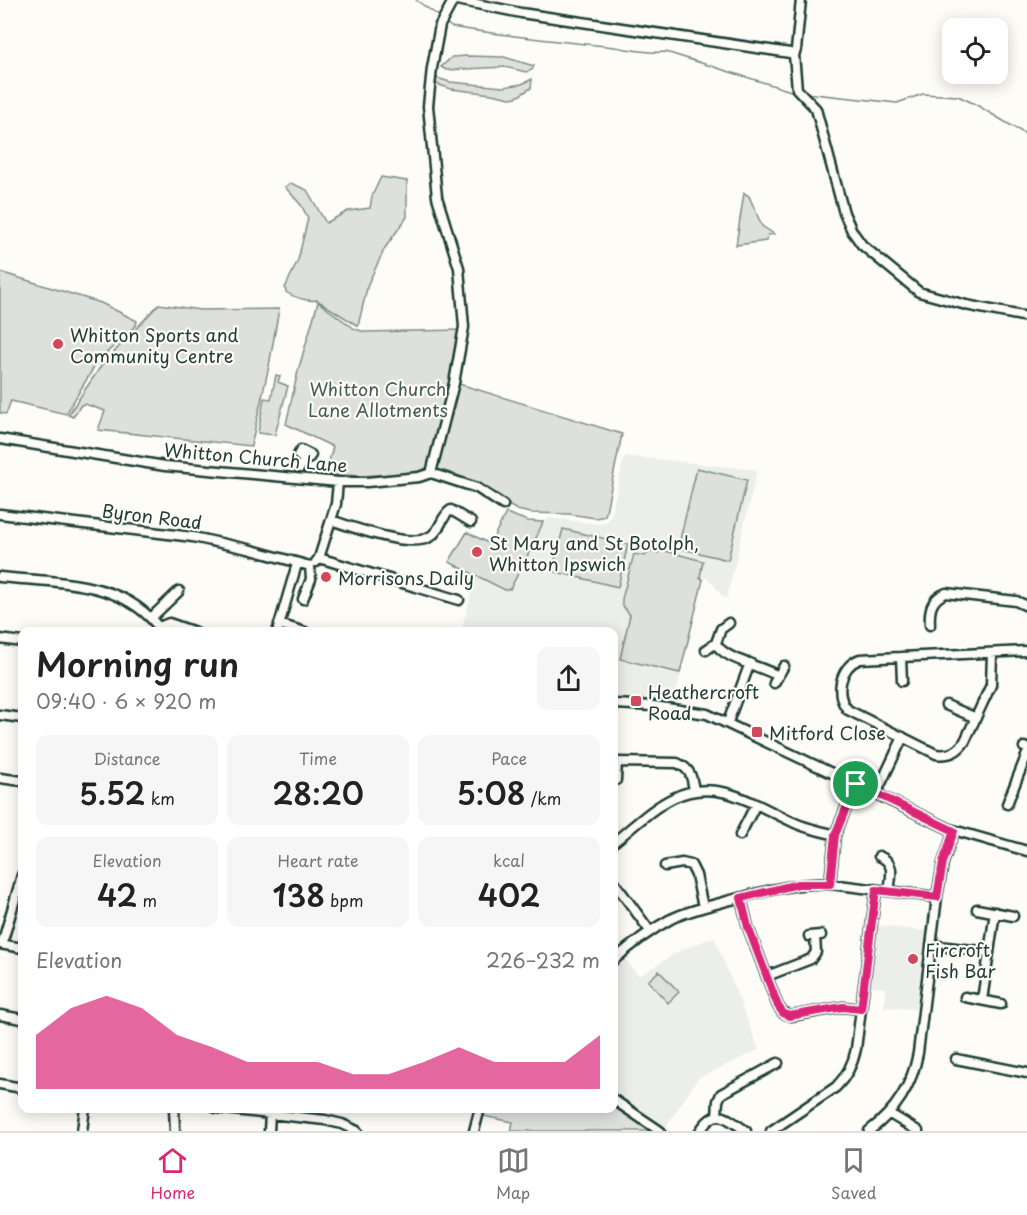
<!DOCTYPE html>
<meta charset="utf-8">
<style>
body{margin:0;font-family:"Playpen Sans",sans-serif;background:#f6f6f6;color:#222;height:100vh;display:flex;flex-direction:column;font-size:22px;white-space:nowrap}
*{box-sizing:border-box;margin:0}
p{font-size:20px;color:#767676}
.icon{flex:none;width:33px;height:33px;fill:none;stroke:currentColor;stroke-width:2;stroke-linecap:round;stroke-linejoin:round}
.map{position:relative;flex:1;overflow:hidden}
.panel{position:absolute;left:18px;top:627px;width:600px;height:486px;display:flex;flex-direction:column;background:#fff;border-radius:12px;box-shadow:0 3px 15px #0003}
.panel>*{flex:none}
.controls{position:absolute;left:942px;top:18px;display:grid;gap:12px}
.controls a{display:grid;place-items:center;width:66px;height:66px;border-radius:12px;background:#fff;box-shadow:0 3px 15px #0003;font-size:30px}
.pin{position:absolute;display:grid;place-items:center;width:51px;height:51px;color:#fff;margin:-26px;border:3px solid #fff;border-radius:50%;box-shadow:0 2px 6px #0007}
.round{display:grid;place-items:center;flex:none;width:63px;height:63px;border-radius:12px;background:#f6f6f6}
.overview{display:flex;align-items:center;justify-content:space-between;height:102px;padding:0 18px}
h1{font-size:33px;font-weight:600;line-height:45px}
.figures{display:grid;grid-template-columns:repeat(3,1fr);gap:9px;height:102px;padding:6px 18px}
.figures div{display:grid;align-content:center;border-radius:12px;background:#f6f6f6;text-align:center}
.figures b{font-size:30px;font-weight:600}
.figures small{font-size:16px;font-weight:400}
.figures p{font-size:16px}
.chart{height:168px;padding:12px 18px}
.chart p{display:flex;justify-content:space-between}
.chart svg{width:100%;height:108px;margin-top:6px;fill:#db2777;opacity:.7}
.menu{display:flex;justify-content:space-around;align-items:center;height:84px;border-top:2px solid #e0e0e0;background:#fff;font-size:16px;color:#767676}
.menu a{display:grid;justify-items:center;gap:3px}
.menu .current{color:#db2777}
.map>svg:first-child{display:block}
.built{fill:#eceee9}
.green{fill:#dde0db;stroke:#7e8e88;stroke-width:1.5}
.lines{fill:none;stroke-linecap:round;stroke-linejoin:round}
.stream{stroke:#75877f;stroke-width:1.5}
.minor-casing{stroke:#1f3d34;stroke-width:13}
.minor{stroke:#fdfcf7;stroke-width:8}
.route-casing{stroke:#fff;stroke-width:12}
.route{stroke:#db2777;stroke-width:8}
.poi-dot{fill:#d1495b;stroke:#fdfcf7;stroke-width:2}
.labels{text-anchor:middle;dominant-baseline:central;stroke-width:4.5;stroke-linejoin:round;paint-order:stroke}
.poi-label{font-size:18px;fill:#1f3d34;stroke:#fdfcf7;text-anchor:start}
.park-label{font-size:18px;fill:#455e55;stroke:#fdfcf7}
.street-label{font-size:18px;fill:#1f3d34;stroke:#fdfcf7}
</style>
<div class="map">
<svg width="1027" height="1131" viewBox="0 0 1027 1131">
<rect width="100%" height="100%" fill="#fdfcf7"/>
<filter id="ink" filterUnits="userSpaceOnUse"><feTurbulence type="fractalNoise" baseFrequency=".0167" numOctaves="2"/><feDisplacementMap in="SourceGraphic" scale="12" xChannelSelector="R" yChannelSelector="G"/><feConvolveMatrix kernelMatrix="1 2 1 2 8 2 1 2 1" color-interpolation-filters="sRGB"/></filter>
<g filter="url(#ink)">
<!-- built -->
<path class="built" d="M626 456 757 470 727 598 723 597 711 581 704 577 674 703 614 699V632H461L476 576 505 590 510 589 534 543 543 522 550 518 601 524 608 521 612 513 623 460Z
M875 925 926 931 917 1009 884 1007 886 988 867 986Z
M714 937 759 1050 698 1078 664 1130 614 1096V966L623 957 639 976 681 950Z"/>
<!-- green -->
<path class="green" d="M467 56 504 57 534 66 532 70 526 72 505 67 446 70 441 67 452 57Z
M434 77 450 82 503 87 522 84 532 79 531 88 517 97 510 98 492 94 451 89 431 82Z
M381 177 407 181V217L385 248 368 284 358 326 317 300C308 302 293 297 286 292L285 288 298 260 308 218 301 205 285 187 291 183 307 190 326 223 348 211 370 208 372 196Z
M744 193 749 196 762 226 774 234 768 235 766 241 736 245Z
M0 272 101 303 137 321 136 325 97 362 66 414 11 401 6 414 0 413Z
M318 302 355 329 365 332 461 330 451 384 430 469 422 473 360 476 329 474 326 472 333 447 286 424 298 371Z
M159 304 200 310 279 309 269 366 251 446 98 430 105 411 85 404 81 405 73 417 68 415 101 366Z
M276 375 280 376 278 382 288 386 275 435 258 433 264 398 271 399Z
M456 383 622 434 605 516 596 518 569 514 531 513 517 510 500 500 438 474 435 469Z
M697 468 747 480 728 560 678 548Z
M506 513 528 521 543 522 534 543 510 589 505 590 449 562 467 532 490 544Z
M563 529 628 544 618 587 552 571Z
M662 550 703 561 700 577 703 580 680 673 620 659 630 615 622 605V599L634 554 645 556 650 551 658 553Z
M659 971 679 992 668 1003 648 981Z
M614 1100 660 1131H511L513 1122 478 1115 480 1108H614Z"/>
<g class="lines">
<!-- stream -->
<path class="stream" d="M416 0 440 17
M445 22 451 27C502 35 554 41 606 46 626 48 646 54 666 52L794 92
M805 93 897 103 923 94 958 96 975 104 1027 135"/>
<defs>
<path id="minor" d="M794 55 796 50 801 0
M0 439 165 466 338 482H367L419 477 431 473 477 488 503 505
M300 468 304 460 308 459 311 455 301 450 298 455 304 460
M431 473 454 383 464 327 459 268 437 197 428 106 432 68 440 25 453 1 457 0 521 13 790 53 794 55 797 89 816 109 844 213 852 231 862 245 919 292 966 305 1027 317
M0 514 193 537 248 549 310 566
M331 520C352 527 413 550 431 536 441 530 441 516 451 510L471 522
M319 558 459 600
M316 562 319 558 336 504 338 482
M0 577C57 583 126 579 162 632
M303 599 311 579 310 566
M151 618 179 591
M279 624 305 632
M930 625C929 610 931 599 946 593L1016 601 1027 606
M159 627 169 623 195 632
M277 632 297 564
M0 639 22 642
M716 643C722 659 762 666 778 676
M706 650 716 643 721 629 729 623
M992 653 991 685 965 741C958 752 949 756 936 754L848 710C834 695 840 666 860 659L1027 651
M901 657 902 681
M774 683 784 666
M614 704 653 706 707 714 950 829 1027 851
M946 705 976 718
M0 715 22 718
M728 722 750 663
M1024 747 1027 748
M0 778 22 781
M616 780 617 762 677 763C691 769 692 777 694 791
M876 794 903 737
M1007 804 1027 754
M740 835 756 804
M614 842C633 827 652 808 673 798 718 776 756 806 795 823 808 829 822 831 835 835
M879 856C896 863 891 876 889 891
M665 866 682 863 691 865 696 875 703 907
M614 882 650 931
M830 884 835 835 856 784
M741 898 748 927 778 1006 783 1013 791 1016 843 1007 861 1009
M977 909 1013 916
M809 936 821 935
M0 944 22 948
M2 944 22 875
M931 945 989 952
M614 960C631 945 649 931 669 920 688 910 710 906 731 900 763 892 796 882 830 884L937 897
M767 976 811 959 816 952 815 936
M965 997 1001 1004
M982 1000 995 912
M0 1015 22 1019
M956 1059 1027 1073
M0 1084 22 1088
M614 1100 660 1131
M174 1108 175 1131
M216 1108 325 1120 342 1124 357 1131
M890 1114 918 1131
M717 1116 718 1101 721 1094 778 1063
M82 1131 85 1108
M269 1131 270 1114
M474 1131 480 1108
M700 1131C717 1105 726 1118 746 1131
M771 1131 836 1087C847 1076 853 1064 856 1049L876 890
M869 1131C896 1111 912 1086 918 1053L937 897 943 863 954 831"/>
</defs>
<!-- minor casing -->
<use href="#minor" class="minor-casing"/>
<!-- minor -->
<use href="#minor" class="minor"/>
</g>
</g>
<g class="lines" filter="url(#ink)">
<defs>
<path id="route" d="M856 784 954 831 943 862 937 897 876 890 861 1009 843 1007 789 1016 783 1013 778 1006 748 927 741 898 798 884H830L835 835Z"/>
</defs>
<!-- route casing -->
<use href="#route" class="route-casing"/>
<!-- route -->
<use href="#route" class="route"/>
</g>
<!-- markers -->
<g class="poi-dot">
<circle cx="58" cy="344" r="6"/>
<circle cx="477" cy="552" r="6"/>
<circle cx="326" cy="577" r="6"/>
<rect x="630" y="695" width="12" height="12" rx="3"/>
<rect x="751" y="726" width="12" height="12" rx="3"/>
<circle cx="913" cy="959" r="6"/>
</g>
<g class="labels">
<!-- poi labels -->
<g class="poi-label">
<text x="70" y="334">Whitton Sports and<tspan x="70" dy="21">Community Centre</tspan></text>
<text x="489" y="542">St Mary and St Botolph,<tspan x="489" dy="21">Whitton Ipswich</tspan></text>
<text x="338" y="577">Morrisons Daily</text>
<text x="648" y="691">Heathercroft<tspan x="648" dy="21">Road</tspan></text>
<text x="769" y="732">Mitford Close</text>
<text x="925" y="949">Fircroft<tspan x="925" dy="21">Fish Bar</tspan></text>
</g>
<!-- park labels -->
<g class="park-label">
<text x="378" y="388">Whitton Church<tspan x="378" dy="21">Lane Allotments</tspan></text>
</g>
<!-- street labels -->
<g class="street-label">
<text transform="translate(256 457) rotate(5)">Whitton Church Lane</text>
<text transform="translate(152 516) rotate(7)">Byron Road</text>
</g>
</g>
</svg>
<div class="controls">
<a><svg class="icon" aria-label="locate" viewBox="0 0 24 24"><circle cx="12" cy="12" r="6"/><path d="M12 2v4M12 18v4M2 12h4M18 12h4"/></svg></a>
</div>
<div class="pin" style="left:856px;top:784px;background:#1e9e55"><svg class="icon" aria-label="arrive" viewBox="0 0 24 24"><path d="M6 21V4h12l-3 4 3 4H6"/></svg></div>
<section class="panel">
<div class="overview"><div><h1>Morning run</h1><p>09:40 · 6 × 920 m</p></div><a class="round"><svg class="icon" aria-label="share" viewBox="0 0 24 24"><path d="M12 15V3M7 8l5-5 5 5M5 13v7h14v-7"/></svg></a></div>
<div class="figures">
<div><p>Distance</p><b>5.52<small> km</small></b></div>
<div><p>Time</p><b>28:20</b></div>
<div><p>Pace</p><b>5:08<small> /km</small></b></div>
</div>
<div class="figures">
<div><p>Elevation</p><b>42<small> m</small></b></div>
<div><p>Heart rate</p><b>138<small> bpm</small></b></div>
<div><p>kcal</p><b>402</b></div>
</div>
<div class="chart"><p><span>Elevation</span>226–232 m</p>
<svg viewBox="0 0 160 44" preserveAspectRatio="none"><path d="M0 44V22L10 11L20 6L30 11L40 22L50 27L60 33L70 33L80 33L90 38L100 38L110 33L120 27L130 33L140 33L150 33L160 22V44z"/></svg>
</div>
</section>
</div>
<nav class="menu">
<a class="current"><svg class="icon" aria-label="home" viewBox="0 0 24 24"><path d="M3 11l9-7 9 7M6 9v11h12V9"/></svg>Home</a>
<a><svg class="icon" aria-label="map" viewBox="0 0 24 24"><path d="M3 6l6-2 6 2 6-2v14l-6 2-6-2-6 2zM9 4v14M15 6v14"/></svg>Map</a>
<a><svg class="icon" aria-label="saved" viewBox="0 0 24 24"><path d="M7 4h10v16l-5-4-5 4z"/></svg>Saved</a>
</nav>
